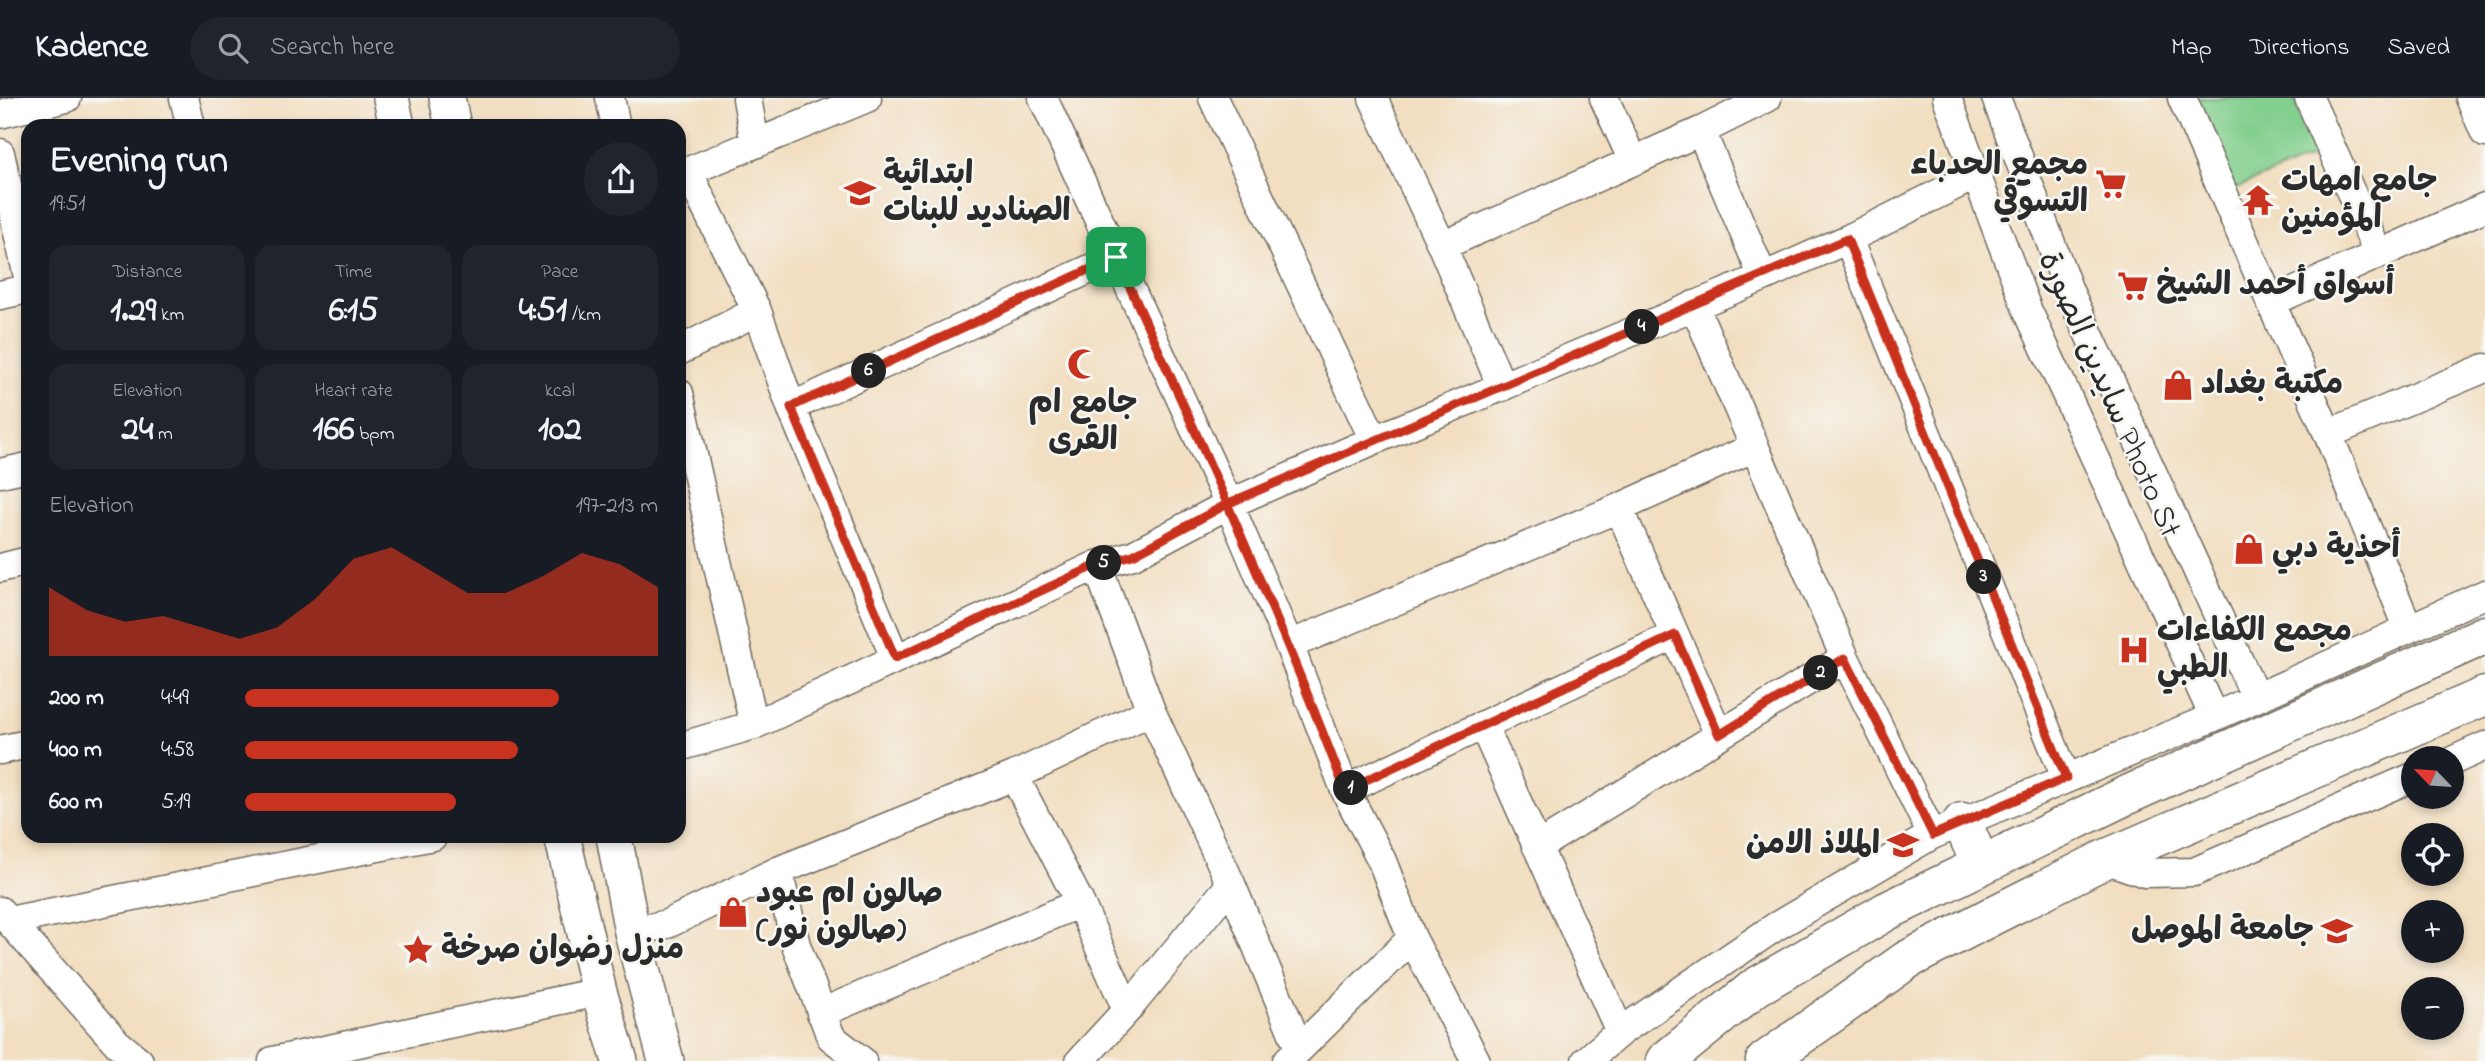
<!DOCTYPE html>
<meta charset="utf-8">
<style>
body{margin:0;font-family:"Indie Flower","Playpen Sans Arabic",sans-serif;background:#20242c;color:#f1f3f6;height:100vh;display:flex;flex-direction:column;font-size:26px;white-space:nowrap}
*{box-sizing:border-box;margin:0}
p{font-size:23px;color:#9ea1a6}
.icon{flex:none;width:38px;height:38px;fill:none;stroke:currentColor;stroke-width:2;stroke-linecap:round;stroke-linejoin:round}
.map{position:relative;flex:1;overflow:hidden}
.side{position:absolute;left:21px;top:21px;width:665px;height:724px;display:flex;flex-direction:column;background:#171b24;border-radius:21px;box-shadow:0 4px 10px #0003}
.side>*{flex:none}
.needle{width:46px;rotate:295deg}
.fabs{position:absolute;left:2401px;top:648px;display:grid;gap:14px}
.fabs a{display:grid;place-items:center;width:63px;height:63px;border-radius:50%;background:#171b24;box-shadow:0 4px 10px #0003;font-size:35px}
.pin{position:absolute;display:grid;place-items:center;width:60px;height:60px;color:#fff;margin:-30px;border-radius:14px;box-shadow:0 4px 10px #0006}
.km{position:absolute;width:35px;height:35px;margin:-18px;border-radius:50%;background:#222;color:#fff;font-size:19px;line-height:35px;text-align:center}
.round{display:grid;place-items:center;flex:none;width:74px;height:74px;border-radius:37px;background:#20242c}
.head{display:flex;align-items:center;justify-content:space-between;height:119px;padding:0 28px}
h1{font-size:38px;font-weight:800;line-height:52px}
.metrics{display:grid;grid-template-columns:repeat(3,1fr);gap:10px;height:119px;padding:7px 28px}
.metrics div{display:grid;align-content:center;border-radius:18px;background:#20242c;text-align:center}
.metrics b{font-size:35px;font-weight:800}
.metrics small{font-size:19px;font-weight:400}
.metrics p{font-size:19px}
.chart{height:196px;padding:14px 28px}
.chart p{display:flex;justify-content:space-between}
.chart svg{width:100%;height:126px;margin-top:7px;fill:#c8321e;opacity:.7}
ul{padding:0 28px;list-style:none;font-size:23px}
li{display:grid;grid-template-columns:112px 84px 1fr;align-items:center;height:52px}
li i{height:18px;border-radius:9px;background:#c8321e}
header{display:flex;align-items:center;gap:42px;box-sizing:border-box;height:98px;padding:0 35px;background:#171b24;border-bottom:2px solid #363941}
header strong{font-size:33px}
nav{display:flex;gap:38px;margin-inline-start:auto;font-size:24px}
.search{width:490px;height:63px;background:#20242c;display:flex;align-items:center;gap:18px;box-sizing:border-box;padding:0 24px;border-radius:38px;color:#9ea1a6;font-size:26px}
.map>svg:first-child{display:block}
.green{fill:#83cf8e;stroke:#577d5c;stroke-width:2}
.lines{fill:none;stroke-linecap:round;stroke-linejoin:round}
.minor-casing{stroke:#716a5f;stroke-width:31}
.major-casing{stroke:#716a5f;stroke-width:38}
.highway-casing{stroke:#716a5f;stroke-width:41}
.minor{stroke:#fff;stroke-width:28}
.major{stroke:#fff;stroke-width:35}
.highway{stroke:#fff;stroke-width:38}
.route-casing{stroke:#fff;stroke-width:14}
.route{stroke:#c8321e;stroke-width:9}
.labels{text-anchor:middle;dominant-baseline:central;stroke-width:5;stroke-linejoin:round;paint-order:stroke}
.poi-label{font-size:32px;font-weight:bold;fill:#2b2b2b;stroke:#f6f6f2;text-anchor:start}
.street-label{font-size:32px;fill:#2b2b2b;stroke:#f6f6f2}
</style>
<header>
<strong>Kadence</strong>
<div class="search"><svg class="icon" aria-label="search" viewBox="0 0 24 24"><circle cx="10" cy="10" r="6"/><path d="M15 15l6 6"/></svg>Search here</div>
<nav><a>Map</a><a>Directions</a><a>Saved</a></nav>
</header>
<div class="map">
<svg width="2485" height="963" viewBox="0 0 2485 963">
<rect width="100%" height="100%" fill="#f6f6f2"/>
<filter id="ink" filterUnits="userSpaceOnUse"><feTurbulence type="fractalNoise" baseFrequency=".0143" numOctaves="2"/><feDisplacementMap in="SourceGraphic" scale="14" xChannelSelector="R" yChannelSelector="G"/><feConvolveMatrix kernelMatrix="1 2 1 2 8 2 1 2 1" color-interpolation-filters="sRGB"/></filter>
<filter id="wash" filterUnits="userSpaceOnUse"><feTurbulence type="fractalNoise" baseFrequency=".00686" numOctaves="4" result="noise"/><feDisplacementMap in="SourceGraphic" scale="28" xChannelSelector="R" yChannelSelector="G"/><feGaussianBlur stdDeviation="1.57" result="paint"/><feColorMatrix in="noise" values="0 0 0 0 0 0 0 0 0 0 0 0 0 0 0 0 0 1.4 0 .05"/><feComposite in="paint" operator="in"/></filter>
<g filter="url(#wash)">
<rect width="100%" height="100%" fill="#f2dec0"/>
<!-- green -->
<path class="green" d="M2198 0H2294L2317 57 2234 91Z"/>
</g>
<g filter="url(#ink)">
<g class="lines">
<defs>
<path id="minor" d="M184 0 191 28
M610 0 616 28
M747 0 755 46
M1043 0 1229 406 1289 547 1345 692 1382 763 1412 840 1476 963
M1213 0 1374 342
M1373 0 1442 148 1502 289
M1604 0 1633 63
M1947 0 2027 211 2214 619
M1996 0 2069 193 2256 600
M2182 0 2328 336 2408 529
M2309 0 2378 155
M2470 0 2485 35
M0 16 67 0
M1701 33 1763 179
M0 55 28 179
M688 74 757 213 791 309 895 560
M679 77 867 0
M1848 141 2066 680
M1442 148 1701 33 1767 0
M0 197 28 191
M2271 204 2485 109
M1694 207 1845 560 1932 737
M679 253 757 213
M679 295 754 627
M791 309 1116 159
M2328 336 2485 270
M0 375 28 369
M1619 410 1719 637
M1097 467 1151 613 1231 786 1299 950
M0 470 28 463
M1289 547 1619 410 1755 349
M1484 629 1620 934
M679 649 754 627 1097 467 1133 457 1229 406 1374 342 1763 179 1848 141 1976 77
M0 652 28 646
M2452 663 2485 648
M1014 678 1080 805 1127 912
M1345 692 1675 537
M1537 749 1845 560
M2105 761 2145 775 2194 774 2413 679
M778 773 796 847 831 939 862 963
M0 813 117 945 139 963
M9 823 433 738
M632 834 667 826 778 773 1014 678 1151 613
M821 915 1080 805
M273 963 599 894
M1080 963 1127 912 1231 786
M1287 963 1412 840
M1586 963 1620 934 1775 829 1932 737 2214 619 2485 496"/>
<path id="major" d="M391 0 397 28
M447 0 453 28
M562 738 599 894 620 963
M614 738 632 834 666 963"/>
<path id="highway" d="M1962 724 1981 767
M1665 963 1756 889 1887 813 2125 698 2485 537
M1765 963 1907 862 1992 818 2105 761 2485 598"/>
</defs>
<!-- minor casing -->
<use href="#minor" class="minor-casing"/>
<!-- major casing -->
<use href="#major" class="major-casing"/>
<!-- highway casing -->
<use href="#highway" class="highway-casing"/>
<!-- minor -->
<use href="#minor" class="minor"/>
<!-- major -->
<use href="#major" class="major"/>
<!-- highway -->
<use href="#highway" class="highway"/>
</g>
</g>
<g class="lines" filter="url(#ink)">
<defs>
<path id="route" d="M1116 159C1197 335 1276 511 1345 692L1675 537 1719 637 1845 560 1933 737 2066 680 1847 141 1229 405 1133 457 1097 467 895 560 791 309 1116 159"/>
</defs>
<!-- route casing -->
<use href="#route" class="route-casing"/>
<!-- route -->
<use href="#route" class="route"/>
</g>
<!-- icons -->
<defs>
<symbol id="supermarket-bare" viewBox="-9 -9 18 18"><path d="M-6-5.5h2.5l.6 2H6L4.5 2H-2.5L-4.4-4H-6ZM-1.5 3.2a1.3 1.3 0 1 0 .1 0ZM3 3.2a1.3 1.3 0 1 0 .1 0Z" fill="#c8321e" stroke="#f6f6f2" stroke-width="2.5" paint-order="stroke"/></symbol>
<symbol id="school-bare" viewBox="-9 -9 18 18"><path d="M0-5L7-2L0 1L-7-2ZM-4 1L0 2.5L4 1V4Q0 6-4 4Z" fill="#c8321e" stroke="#f6f6f2" stroke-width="2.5" paint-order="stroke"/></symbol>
<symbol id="temple-bare" viewBox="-9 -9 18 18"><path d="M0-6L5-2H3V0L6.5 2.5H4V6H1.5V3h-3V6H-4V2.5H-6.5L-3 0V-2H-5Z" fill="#c8321e" stroke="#f6f6f2" stroke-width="2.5" paint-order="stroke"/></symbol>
<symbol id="mosque-bare" viewBox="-9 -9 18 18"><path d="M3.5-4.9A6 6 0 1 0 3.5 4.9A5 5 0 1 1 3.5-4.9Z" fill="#c8321e" stroke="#f6f6f2" stroke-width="2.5" paint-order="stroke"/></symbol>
<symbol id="shop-bare" viewBox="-9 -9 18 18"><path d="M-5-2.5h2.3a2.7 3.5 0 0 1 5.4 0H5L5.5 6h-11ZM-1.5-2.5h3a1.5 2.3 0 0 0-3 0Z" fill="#c8321e" stroke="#f6f6f2" stroke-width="2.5" paint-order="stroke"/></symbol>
<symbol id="hospital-bare" viewBox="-9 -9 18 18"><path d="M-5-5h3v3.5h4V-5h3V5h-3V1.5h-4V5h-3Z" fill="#c8321e" stroke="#f6f6f2" stroke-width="2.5" paint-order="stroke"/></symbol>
<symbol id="university-bare" viewBox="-9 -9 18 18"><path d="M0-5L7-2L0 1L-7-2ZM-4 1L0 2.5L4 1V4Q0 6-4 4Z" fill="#c8321e" stroke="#f6f6f2" stroke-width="2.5" paint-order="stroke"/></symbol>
<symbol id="sight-bare" viewBox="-9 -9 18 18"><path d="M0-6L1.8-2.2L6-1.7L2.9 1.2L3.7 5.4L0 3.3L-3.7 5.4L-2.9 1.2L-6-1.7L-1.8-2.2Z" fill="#c8321e" stroke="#f6f6f2" stroke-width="2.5" paint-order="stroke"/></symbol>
</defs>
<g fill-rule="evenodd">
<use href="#supermarket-bare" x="2089" y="64" width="44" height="44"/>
<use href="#school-bare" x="838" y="73" width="44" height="44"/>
<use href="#temple-bare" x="2236" y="80" width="44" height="44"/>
<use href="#supermarket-bare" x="2111" y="166" width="44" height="44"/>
<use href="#mosque-bare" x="1061" y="244" width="44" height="44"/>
<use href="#shop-bare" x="2156" y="265" width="44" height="44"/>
<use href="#shop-bare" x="2227" y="429" width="44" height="44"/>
<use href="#hospital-bare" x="2112" y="530" width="44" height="44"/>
<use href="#school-bare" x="1881" y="725" width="44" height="44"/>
<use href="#shop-bare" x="711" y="792" width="44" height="44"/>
<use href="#university-bare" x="2315" y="811" width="44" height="44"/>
<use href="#sight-bare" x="396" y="830" width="44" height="44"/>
</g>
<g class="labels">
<!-- poi labels -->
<g class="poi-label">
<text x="2088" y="68" text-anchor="end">مجمع الحدباء<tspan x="2088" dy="37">التسوقي</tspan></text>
<text x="883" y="77">ابتدائية<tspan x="883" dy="37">الصناديد للبنات</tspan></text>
<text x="2281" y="84">جامع امهات<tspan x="2281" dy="37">المؤمنين</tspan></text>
<text x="2156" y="188">أسواق أحمد الشيخ</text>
<text x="2201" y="287">مكتبة بغداد</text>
<text x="1083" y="306" text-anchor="middle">جامع ام<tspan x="1083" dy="37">القرى</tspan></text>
<text x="2272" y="451">أحذية دبي</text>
<text x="2157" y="534">مجمع الكفاءات<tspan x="2157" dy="37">الطبي</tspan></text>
<text x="1880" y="747" text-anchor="end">الملاذ الامن</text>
<text x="756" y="796">صالون ام عبود<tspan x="756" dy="37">(صالون نور)</tspan></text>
<text x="2314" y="833" text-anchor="end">جامعة الموصل</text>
<text x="441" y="852">منزل رضوان صرخة</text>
</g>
<!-- street labels -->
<g class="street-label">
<text transform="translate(2108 297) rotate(66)">سايدين الصورة Photo St</text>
</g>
</g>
</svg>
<div class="fabs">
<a><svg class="needle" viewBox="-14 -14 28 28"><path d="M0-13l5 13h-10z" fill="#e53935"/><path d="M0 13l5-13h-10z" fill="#9ea1a6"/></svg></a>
<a><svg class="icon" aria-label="locate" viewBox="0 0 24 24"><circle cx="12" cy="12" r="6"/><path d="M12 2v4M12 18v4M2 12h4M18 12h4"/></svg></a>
<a>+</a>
<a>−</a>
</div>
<div class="pin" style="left:1116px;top:159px;background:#1e9e55"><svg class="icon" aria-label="arrive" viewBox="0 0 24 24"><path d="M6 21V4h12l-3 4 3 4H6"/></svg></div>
<b class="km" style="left:1351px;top:690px">1</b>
<b class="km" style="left:1821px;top:575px">2</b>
<b class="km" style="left:1984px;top:479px">3</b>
<b class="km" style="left:1642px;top:229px">4</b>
<b class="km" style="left:1104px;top:465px">5</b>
<b class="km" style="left:869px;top:273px">6</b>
<section class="side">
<div class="head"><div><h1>Evening run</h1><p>19:51</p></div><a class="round"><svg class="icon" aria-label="share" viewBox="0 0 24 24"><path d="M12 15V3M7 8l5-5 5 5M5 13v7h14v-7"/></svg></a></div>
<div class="metrics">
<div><p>Distance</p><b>1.29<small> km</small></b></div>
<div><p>Time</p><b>6:15</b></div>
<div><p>Pace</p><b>4:51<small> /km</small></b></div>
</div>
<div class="metrics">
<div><p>Elevation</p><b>24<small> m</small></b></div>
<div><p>Heart rate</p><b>166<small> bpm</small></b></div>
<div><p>kcal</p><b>102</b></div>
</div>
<div class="chart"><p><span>Elevation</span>197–213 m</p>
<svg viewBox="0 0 160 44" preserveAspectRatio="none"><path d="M0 44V20L10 28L20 32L30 30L40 34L50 38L60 34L70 24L80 10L90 6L100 14L110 22L120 22L130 16L140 8L150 12L160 20V44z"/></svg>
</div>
<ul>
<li><b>200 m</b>4:49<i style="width:76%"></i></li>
<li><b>400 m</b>4:58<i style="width:66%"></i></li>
<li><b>600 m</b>5:19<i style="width:51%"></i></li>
</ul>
</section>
</div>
